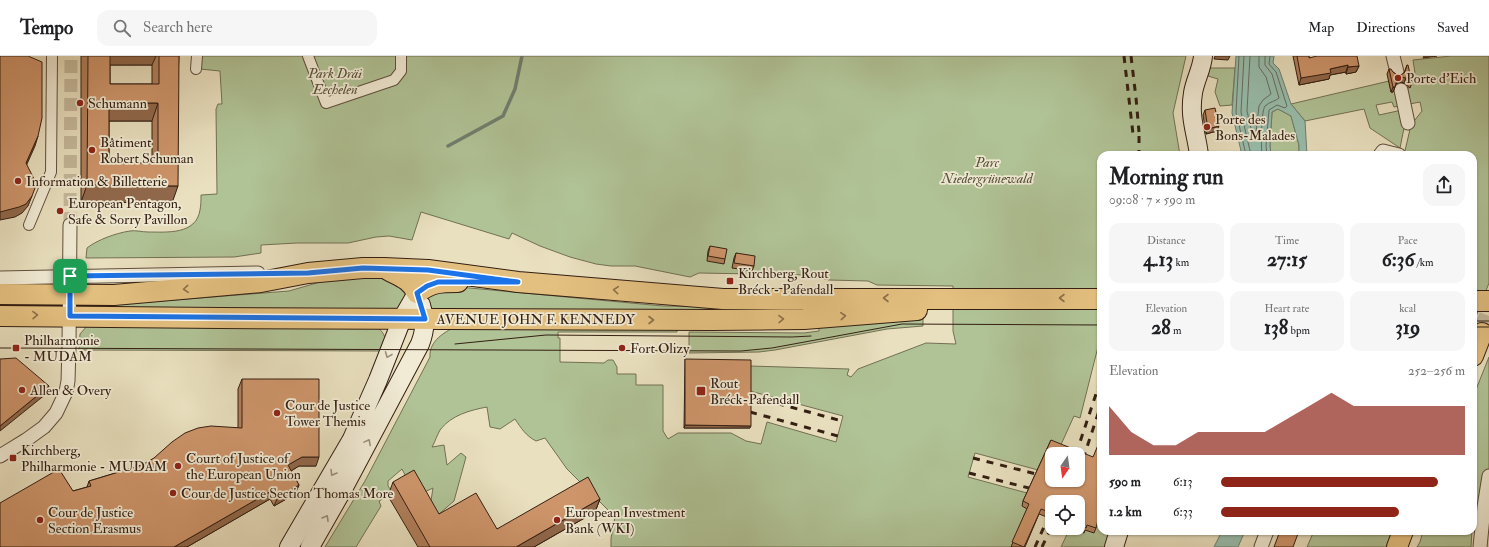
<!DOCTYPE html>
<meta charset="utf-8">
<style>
body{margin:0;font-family:"IM FELL Double Pica",serif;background:#f6f6f6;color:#202124;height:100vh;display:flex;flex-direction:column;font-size:15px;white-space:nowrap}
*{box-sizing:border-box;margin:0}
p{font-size:13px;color:#757577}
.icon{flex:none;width:22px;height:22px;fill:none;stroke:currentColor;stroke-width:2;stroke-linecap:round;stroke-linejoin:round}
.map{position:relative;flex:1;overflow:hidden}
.details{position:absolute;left:1097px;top:95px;width:380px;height:384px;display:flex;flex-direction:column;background:#fff;border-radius:12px;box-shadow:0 1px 3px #0004}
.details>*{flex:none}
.needle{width:26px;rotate:193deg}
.controls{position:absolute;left:1045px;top:391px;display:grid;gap:8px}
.controls a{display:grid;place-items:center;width:40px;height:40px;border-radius:8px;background:#fff;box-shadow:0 1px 3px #0004;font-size:20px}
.pin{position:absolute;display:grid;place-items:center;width:34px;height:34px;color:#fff;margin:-17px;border-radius:8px;box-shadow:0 2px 6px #0006}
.round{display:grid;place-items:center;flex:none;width:42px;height:42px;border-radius:12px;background:#f6f6f6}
.overview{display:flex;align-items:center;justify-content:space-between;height:68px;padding:0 12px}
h1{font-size:22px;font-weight:800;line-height:30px}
.stats{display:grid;grid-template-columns:repeat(3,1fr);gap:6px;height:68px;padding:4px 12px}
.stats div{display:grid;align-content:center;border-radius:10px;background:#f6f6f6;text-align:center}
.stats b{font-size:20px;font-weight:800}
.stats small{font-size:11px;font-weight:400}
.stats p{font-size:11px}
.chart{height:112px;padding:8px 12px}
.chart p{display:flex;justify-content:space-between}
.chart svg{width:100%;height:72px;margin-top:4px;fill:#8f2418;opacity:.7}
ul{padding:0 12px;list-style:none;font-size:13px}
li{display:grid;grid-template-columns:64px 48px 1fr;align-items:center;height:30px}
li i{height:10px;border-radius:5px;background:#8f2418}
header{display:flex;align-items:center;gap:24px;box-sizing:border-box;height:56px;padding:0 20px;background:#fff;border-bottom:1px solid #e0e0e0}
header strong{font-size:19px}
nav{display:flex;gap:22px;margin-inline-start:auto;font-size:14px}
.search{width:280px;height:36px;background:#f6f6f6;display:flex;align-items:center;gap:10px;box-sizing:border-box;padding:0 14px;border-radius:12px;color:#757577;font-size:15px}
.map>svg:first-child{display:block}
.green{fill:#b0c396;stroke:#727054}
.water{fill:#98bead;stroke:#707e6f}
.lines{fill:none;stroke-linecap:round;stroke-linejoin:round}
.shore{stroke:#666e60;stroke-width:1}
.stream{stroke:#707e6f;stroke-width:3.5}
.minor-tunnel{stroke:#c5b99c;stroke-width:13;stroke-dasharray:13 6;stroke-linecap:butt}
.primary-tunnel{stroke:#c5b99c;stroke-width:20;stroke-dasharray:20 10;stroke-linecap:butt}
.pedestrian-casing{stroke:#604e3d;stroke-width:12}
.minor-casing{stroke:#604e3d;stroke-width:15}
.secondary-casing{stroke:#331e12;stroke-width:20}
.primary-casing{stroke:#331e12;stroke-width:22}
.pedestrian{stroke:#f1ebd5;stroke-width:10}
.minor{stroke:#f1ebd5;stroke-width:13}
.secondary{stroke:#f1ebd5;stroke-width:18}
.primary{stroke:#e4c080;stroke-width:20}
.tram{stroke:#331e12;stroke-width:1}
.rail{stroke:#331e12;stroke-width:3;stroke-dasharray:7 7;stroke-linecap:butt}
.wall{fill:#b1805c;stroke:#331e12;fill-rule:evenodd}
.shaded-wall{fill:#90684b;stroke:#331e12}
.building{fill:#ce956b;stroke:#331e12;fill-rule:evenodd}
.oneway{stroke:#8c6f49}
.oneway2{stroke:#9c8f7d}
.route-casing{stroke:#fff;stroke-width:8}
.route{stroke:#1a73e8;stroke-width:5}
.poi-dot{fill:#8f2418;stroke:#f1ebd5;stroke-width:1.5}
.labels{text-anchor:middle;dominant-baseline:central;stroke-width:3.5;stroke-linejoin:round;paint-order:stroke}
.park-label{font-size:14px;font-style:italic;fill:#58503a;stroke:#f1ebd5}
.poi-label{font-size:14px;fill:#331e12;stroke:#f1ebd5;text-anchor:start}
.street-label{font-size:14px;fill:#331e12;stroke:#f1ebd5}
</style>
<header>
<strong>Tempo</strong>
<div class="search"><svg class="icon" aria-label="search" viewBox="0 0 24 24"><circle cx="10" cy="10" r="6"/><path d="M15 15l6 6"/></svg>Search here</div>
<nav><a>Map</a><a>Directions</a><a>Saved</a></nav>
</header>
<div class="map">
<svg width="1489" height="491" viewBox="0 0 1489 491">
<rect width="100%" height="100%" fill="#e9e0bf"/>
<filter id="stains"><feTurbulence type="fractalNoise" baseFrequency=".005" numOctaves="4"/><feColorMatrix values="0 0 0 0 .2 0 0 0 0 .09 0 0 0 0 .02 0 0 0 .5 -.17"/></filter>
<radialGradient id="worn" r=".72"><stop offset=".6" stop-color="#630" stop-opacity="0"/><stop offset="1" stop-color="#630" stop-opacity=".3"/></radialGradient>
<!-- green -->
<path class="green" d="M192 0H1186L1173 57 1180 99H1101V279L1080 362 1074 360 1059 393 1049 389 1038 414 975 397 968 421 1027 437 1028 453 1011 491H611V482L615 461 567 413 545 382 536 385C526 380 521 372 515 363L500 373 490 371 487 351C471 354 451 359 440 374 437 379 435 386 432 391L444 389 447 409 461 397 466 401 454 445 439 458 430 451 433 432 416 440 402 413 388 425V430L393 437 379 445 381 450 356 491H325L365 425 430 301C429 287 441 278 453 272H677V276H558V282H560V306L604 307 608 304H613L617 311V318H636V329H663V375L668 383 678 377H731L746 385 761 388 767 366 836 386 843 360 750 335V310L849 313 847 319 851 321 858 313 926 287 956 288 953 275V230L877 229 868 225 829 224 808 219 699 217 690 221 635 210H611L596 208 570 201 540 190 512 177 509 183 421 156 412 184 389 180 376 181 348 187H297L261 189V197L234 201 86 202 87 192C97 184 116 177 130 175 136 174 142 176 148 176 167 176 196 179 200 154 201 149 201 144 201 139L217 138 216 53 218 48H222L220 15 200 13Z
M1451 0H1489V227L1473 268V99H1404L1411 69 1422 55 1420 46 1394 51 1392 46 1376 49 1379 59 1402 54 1405 67 1400 92 1370 72 1364 53 1305 65 1291 48 1389 25 1391 36 1409 32 1407 19 1415 17 1413 4Z
M1209 12H1235L1232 49 1220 50 1215 36 1218 23 1208 20Z
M1278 53 1291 60 1299 89V99H1271L1270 90 1272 56Z
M378 219 407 234 400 253 96 251 98 250 289 235 320 226Z
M459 231 663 250 814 252 831 256 432 254C412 236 448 233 459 231Z
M923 259V270L887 273 775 294 759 296 689 297V276L804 277 819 275V269Z
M87 270 376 271C382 274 384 278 386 285H384L383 295 79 294 80 278Z
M1489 301V474L1473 472V341Z
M1096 467 1101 469V475H1110L1105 491H1061L1070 472 1085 474Z
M1314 475H1392L1386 491H1307Z
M1423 475H1472L1471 491H1417L1420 486Z"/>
<!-- water -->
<path class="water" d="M1236 0H1274L1273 7 1279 13 1291 48 1305 65 1307 99H1299V89L1291 60 1278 53 1272 56 1270 90 1271 99H1242L1232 57Z
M1222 475H1245L1238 491H1214Z"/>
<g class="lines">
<!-- shore -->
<path class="shore" d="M1239 0 1236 56 1246 99
M1244 0 1241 56 1251 99
M1250 0 1247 55 1252 77 1254 78 1256 77 1259 50 1263 44 1271 38 1266 21 1259 11V0
M1262 99C1261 91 1261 56 1265 50 1269 46 1276 45 1279 42L1272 18 1265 9V0
M1267 99 1266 90 1269 54 1277 49 1285 52 1287 50 1276 16 1269 8 1270 0"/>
<!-- stream -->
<path class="stream" d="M448 90 503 60 515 33 522 0"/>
<!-- minor-tunnel -->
<path class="minor-tunnel" d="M70 169 71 0"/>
<!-- primary-tunnel -->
<path class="primary-tunnel" d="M1482 277 1489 260"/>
<defs>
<path id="pedestrian" d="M308 0 326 47 394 24 401 15V0
M196 13 197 0
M29 169 51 116 52 0"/>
<path id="minor" d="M1393 0 1397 16
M1401 34 1408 67
M1380 99 1383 95 1399 99
M0 222 258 217
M0 400 26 384 44 371 56 357 66 336 68 325 69 291 70 169
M1261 491 1267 475
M1480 491 1484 451 1489 420"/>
<path id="secondary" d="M1199 99C1196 75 1189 62 1193 37 1195 24 1202 13 1203 0
M289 491 352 383 378 324 402 263 417 237
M310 491 343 433 420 288C426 272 425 264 421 249
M1114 491 1119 475"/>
<path id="primary" d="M388 214C401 221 410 223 417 237 432 226 440 226 458 226
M0 238 114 239 261 226 308 217 363 212H384L428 214 518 226 723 243H1101
M1473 245H1489
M0 260 220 262 712 264 804 263 917 254
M1473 300 1482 277
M1397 491 1403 475"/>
</defs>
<!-- pedestrian casing -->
<use href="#pedestrian" class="pedestrian-casing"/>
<!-- minor casing -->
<use href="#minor" class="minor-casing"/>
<!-- secondary casing -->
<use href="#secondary" class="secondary-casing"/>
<!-- primary casing -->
<use href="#primary" class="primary-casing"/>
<!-- pedestrian -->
<use href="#pedestrian" class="pedestrian"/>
<!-- minor -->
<use href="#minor" class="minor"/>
<!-- secondary -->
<use href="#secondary" class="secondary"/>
<!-- primary -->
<use href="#primary" class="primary"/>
<!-- tram -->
<path class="tram" d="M1473 265H1489
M1473 271H1489
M455 288 546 279 792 281 811 280
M0 292 741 295 772 292 902 268 1101 269"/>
<!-- rail -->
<path class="rail" d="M1124 0 1133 78
M1131 0 1136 42 1139 76
M1139 80V99
M750 340 842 365
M750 356 838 380
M1076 398 1101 323
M973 402 1036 418
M1083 403 1101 349
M969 417 1029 432
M1035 491 1048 462
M1042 491 1052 470"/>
</g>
<!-- wall -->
<path class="wall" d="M81 0H179L172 147 81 146ZM110 9H152V28H110ZM109 65H152V107H109Z
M1293 0H1309V2L1359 10 1356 16 1346 18V16L1330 19 1329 23 1299 29Z
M1407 9 1412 27 1410 32 1404 27 1400 26 1396 28 1393 36H1391L1387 18 1389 13 1397 19H1401L1404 17Z
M1205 54 1217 75 1206 78 1203 59Z
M710 190 725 203 724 208 707 205 708 195Z
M736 197 754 210 752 215 732 212 734 202Z
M685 303 750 372H684L685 305Z
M242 323 316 410H299L291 415 299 429 295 438 274 450 270 443 187 491H0L73 435 87 431 89 425 142 409 238 372V333Z
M1051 384 1096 472 1094 477 1085 474 1084 477 1073 472H1078V446H1052V463L1039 458 1025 491H1011L1027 453 1022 450 1023 445Z
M393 426 439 458 497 473 600 443 595 456 534 491H418L388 440Z"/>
<!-- shaded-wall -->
<path class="shaded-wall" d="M107 0H156L152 9H103Z
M1215 0H1230L1228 4 1214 3Z
M1424 0H1437L1423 2Z
M1348 9 1346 16 1330 19 1329 23 1299 29 1301 22 1330 13Z
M1359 10 1356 16 1346 18 1348 11Z
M1402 21 1406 22 1404 27 1400 26 1395 28 1397 23Z
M1393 31H1395L1393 36H1391Z
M109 47H158L152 65H103Z
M1219 70 1217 75 1206 78 1208 73Z
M38 80 35 90 23 117 26 107Z
M87 129 178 130 172 147 81 146Z
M32 140 28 150 22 157 15 161 0 164V156Z
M49 330 46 338 0 375V370Z
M685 369 751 370 750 372H684Z
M302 401H319L316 410H299L284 419 288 409Z
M299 429 295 438 274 450 278 441Z
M273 434 270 443 187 491H174Z
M600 443 595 456 534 491H516Z"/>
<!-- building -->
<path class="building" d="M0 0H28L42 6V62L38 80 26 107 35 125V132L32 140 26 148 19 151 0 156Z
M88 0H110V28H159V0H179L178 130 87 129ZM109 47H158V107H109Z
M1297 0H1309V2L1317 0H1357L1359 10 1348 11V9L1330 13 1331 17 1301 22Z
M1407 9H1408L1412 27 1406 22 1402 21 1397 23 1395 31H1393L1389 13H1391L1393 16 1397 19H1401L1405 16Z
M1215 52 1219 70 1208 73 1205 54Z
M710 190 727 193 725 203 708 200Z
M736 197 755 200 754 210 734 207Z
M16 302 49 330 0 370V303Z
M685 303 751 304V370L685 369Z
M242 323H319V401H302L288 409 299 429 278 441 273 434 174 491H0V447L59 413 73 435 91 430 89 425 142 409 154 402 172 386 185 377 198 372 211 370 242 372Z
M1101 382V452L1096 472 1087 469 1086 472 1078 468V446H1052V457L1041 453 1024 491 1012 486 1029 448 1023 445 1051 384 1093 401ZM1052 398H1078V424H1052Z
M414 414 439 458 476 437 497 473 588 421 600 443 516 491H430L393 426Z
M1280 475H1299L1293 491H1274Z"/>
<!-- one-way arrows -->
<defs><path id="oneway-chevron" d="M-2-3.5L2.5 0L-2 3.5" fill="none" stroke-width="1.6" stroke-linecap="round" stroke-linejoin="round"/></defs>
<g class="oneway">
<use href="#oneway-chevron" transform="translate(186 233) rotate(175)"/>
<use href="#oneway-chevron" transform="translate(616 234) rotate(-175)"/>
<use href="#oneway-chevron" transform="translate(886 242) rotate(180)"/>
<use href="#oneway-chevron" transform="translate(1062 242) rotate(-180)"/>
<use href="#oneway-chevron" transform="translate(35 259) rotate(-1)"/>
<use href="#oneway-chevron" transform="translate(843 260) rotate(-5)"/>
<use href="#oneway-chevron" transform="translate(781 263) rotate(-1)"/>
<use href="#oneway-chevron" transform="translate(651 264)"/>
</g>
<g class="oneway2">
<use href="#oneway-chevron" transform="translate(388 299) rotate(112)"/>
<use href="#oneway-chevron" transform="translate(368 386) rotate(-62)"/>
<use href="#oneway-chevron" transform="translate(333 417) rotate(121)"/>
<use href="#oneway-chevron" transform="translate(326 462) rotate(-60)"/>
</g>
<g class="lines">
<defs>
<path id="route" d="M363 212 428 214 518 226H438L427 230 417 237 425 263 70 260V220L308 217Z"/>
</defs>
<!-- route casing -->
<use href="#route" class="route-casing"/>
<!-- route -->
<use href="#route" class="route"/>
</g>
<!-- markers -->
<g class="poi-dot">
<circle cx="1398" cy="22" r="4"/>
<circle cx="80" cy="47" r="4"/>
<circle cx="1207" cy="71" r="4"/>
<circle cx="92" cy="94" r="4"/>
<circle cx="18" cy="125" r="4"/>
<circle cx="60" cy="155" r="4"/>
<rect x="726" y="221" width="8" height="8" rx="2"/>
<rect x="12" y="288" width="8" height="8" rx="2"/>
<circle cx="622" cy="292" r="4"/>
<circle cx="22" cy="334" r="4"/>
<rect x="696" y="330" width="10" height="10" rx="2"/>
<circle cx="277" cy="357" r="4"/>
<rect x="9" y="398" width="8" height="8" rx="2"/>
<circle cx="178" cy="410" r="4"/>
<circle cx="173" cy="437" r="4"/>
<circle cx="40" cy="464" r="4"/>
<circle cx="557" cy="464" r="4"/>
</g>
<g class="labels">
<!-- park labels -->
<g class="park-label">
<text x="335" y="17">Park Dräi<tspan x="335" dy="16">Eechelen</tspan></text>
<text x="987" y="106">Parc<tspan x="987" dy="16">Niedergrünewald</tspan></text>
</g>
<!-- poi labels -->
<g class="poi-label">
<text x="1406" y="22">Porte d'Eich</text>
<text x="88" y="47">Schumann</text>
<text x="1215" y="63">Porte des<tspan x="1215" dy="16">Bons-Malades</tspan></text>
<text x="100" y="86">Bâtiment<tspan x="100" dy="16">Robert Schuman</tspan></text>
<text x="26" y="125">Information &amp; Billetterie</text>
<text x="68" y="147">European Pentagon,<tspan x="68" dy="16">Safe &amp; Sorry Pavillon</tspan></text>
<text x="738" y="217">Kirchberg, Rout<tspan x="738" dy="16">Bréck - Pafendall</tspan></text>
<text x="24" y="284">Philharmonie<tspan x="24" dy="16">- MUDAM</tspan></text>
<text x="630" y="292">Fort Olizy</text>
<text x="710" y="327">Rout<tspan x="710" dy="16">Bréck-Pafendall</tspan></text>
<text x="30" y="334">Allen &amp; Overy</text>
<text x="285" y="349">Cour de Justice<tspan x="285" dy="16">Tower Themis</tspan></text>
<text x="21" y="394">Kirchberg,<tspan x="21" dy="16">Philharmonie - MUDAM</tspan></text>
<text x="186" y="402">Court of Justice of<tspan x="186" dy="16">the European Union</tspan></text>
<text x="181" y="437">Cour de Justice Section Thomas More</text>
<text x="48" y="456">Cour de Justice<tspan x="48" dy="16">Section Erasmus</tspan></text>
<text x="565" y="456">European Investment<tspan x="565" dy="16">Bank (WKI)</tspan></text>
</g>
<!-- street labels -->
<g class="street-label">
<text x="536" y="263">AVENUE JOHN F. KENNEDY</text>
</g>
</g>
<rect width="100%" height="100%" filter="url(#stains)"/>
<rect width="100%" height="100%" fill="url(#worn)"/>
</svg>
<div class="controls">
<a><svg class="needle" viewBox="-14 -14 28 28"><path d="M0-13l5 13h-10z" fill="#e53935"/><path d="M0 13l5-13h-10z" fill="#757577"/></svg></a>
<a><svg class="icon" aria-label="locate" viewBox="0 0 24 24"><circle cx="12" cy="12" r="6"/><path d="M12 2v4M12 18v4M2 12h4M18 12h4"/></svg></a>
</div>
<div class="pin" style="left:70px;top:220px;background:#1e9e55"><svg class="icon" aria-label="arrive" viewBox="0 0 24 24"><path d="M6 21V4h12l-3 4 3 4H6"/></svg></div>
<section class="details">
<div class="overview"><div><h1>Morning run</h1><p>09:08 · 7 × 590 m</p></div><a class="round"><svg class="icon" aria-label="share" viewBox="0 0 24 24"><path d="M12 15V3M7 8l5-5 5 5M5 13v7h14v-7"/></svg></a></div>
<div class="stats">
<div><p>Distance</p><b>4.13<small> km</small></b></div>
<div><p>Time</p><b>27:15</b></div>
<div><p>Pace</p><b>6:36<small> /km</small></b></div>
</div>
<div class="stats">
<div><p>Elevation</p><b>28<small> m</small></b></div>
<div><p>Heart rate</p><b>138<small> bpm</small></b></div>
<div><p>kcal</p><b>319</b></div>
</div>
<div class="chart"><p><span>Elevation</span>252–256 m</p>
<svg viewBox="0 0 160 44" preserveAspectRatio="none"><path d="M0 44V14L10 30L20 38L30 38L40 30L50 30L60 30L70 30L80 22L90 14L100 6L110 14L120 14L130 14L140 14L150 14L160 14V44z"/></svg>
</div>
<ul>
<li><b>590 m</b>6:13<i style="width:89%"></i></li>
<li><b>1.2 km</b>6:33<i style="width:73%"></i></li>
</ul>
</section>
</div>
